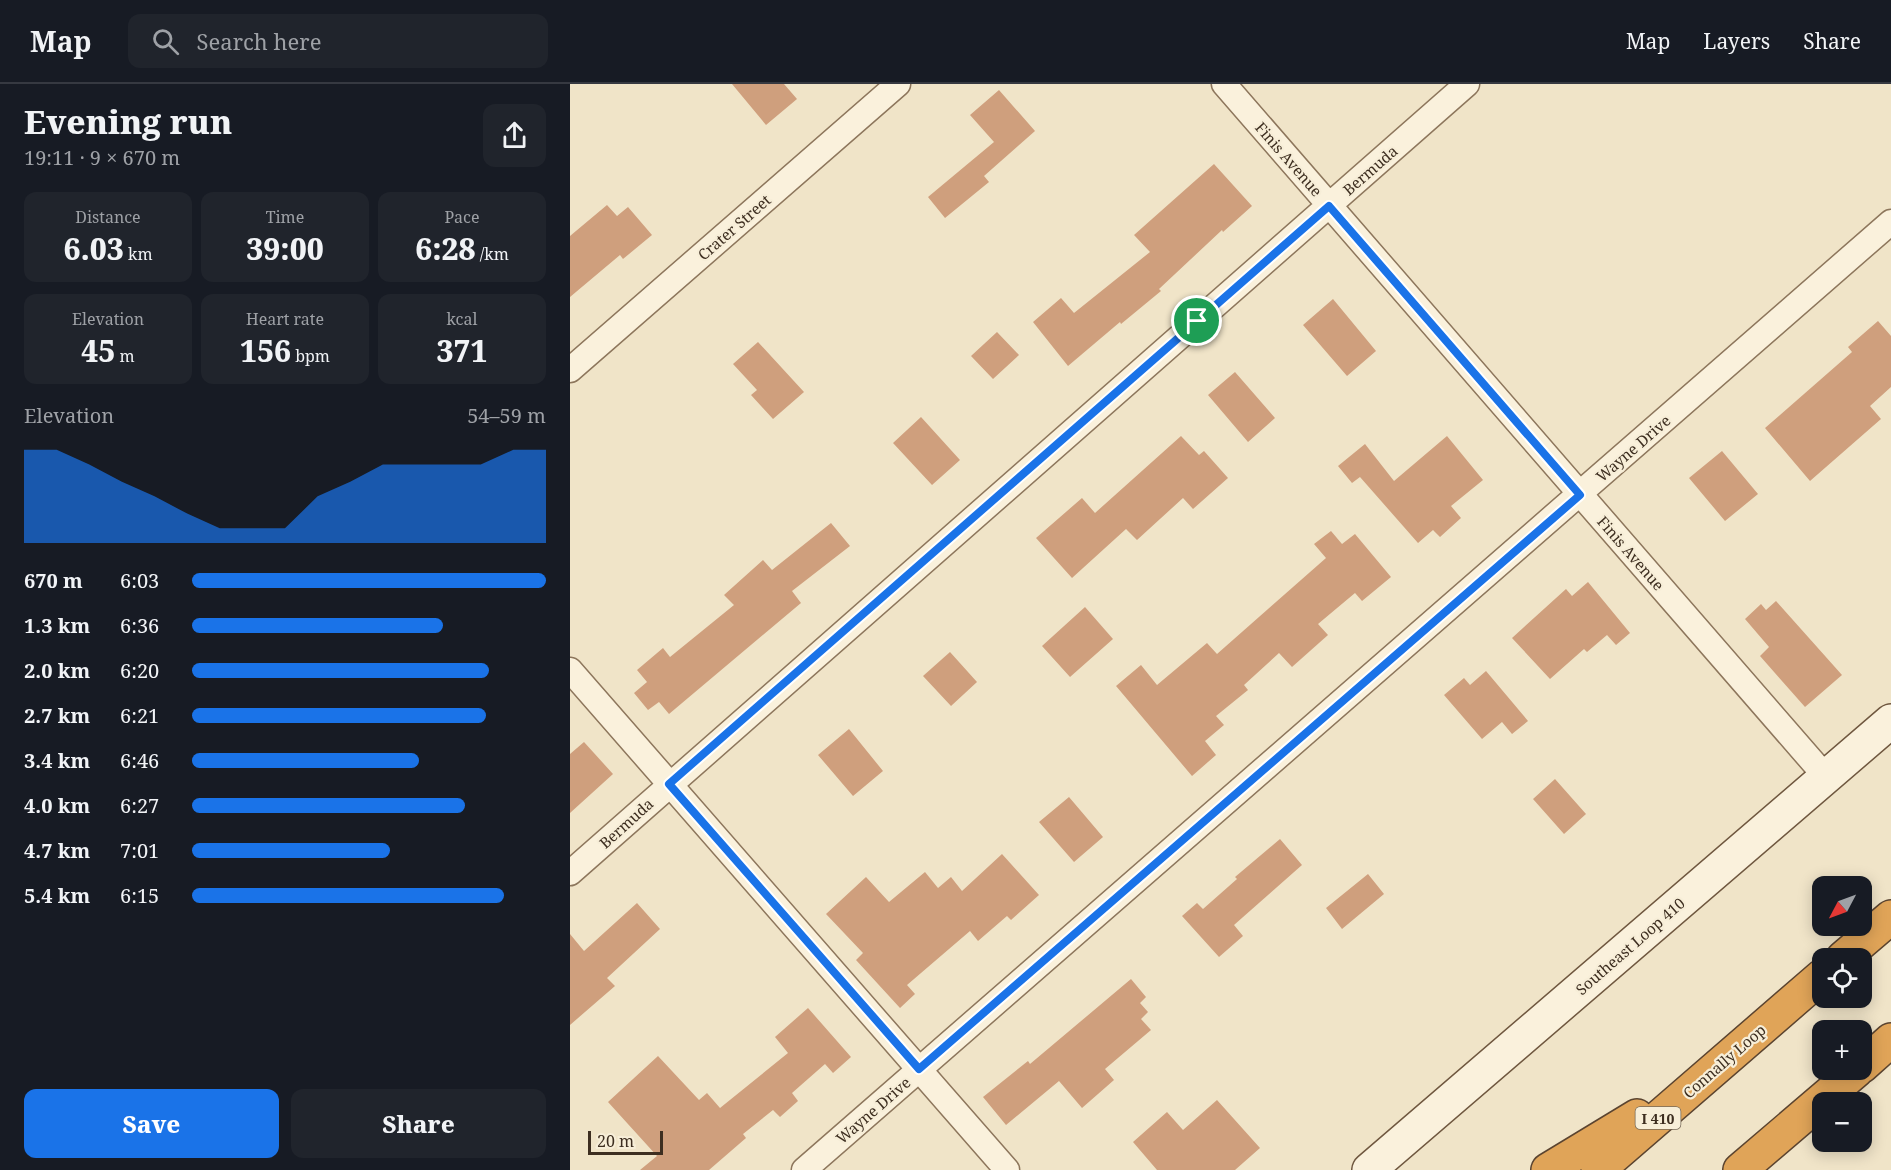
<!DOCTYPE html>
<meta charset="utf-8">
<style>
body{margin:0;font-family:"Noto Serif",serif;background:#20242c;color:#f1f3f6;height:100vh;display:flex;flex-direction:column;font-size:22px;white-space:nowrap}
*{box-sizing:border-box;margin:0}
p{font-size:20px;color:#9ea1a6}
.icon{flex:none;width:33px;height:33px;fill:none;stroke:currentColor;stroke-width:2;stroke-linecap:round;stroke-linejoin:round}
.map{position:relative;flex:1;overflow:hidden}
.panel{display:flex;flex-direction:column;background:#171b24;width:570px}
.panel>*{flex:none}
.needle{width:39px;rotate:229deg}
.tools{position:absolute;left:1242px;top:792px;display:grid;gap:12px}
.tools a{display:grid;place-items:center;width:60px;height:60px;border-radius:12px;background:#171b24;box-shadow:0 3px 15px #0003;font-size:30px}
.scale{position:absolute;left:18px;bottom:15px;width:75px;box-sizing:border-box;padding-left:6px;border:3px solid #3d2e20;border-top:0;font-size:16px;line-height:21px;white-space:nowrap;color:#3d2e20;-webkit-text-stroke:4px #f7eed8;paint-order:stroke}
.pin{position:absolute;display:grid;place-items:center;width:51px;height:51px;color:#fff;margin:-26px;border:3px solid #fff;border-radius:50%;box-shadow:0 2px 6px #0007}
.round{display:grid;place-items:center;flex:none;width:63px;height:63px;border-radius:12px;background:#20242c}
.overview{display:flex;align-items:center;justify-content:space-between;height:102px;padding:0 24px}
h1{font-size:33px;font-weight:800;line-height:45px}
.figures{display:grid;grid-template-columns:repeat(3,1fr);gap:9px;height:102px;padding:6px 24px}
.figures div{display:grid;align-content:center;border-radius:12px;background:#20242c;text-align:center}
.figures b{font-size:30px;font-weight:800}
.figures small{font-size:16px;font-weight:400}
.figures p{font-size:16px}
.chart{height:168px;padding:12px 24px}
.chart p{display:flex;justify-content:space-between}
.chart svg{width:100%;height:108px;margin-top:6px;fill:#1a73e8;opacity:.7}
.cta{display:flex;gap:12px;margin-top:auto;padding:12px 24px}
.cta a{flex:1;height:69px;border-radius:12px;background:#1a73e8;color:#fff;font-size:24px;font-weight:800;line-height:69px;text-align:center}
.cta a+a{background:#20242c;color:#f1f3f6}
ul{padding:0 24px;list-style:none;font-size:20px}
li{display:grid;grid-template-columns:96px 72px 1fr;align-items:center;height:45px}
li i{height:15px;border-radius:8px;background:#1a73e8}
header{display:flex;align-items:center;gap:36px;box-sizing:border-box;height:84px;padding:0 30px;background:#171b24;border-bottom:2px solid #363941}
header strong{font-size:28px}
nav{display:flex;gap:33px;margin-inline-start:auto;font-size:21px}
.search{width:420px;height:54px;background:#20242c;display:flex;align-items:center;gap:15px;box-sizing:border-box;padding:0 21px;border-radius:12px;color:#9ea1a6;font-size:22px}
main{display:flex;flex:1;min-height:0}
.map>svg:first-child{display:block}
.building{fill:#cf9f7d}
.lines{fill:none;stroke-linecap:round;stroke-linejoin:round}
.minor-casing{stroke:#8d765c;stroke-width:27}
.secondary-casing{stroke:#6f573f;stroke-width:36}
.motorway-casing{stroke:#5b4430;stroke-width:36}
.minor{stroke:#faf1dc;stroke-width:24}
.secondary{stroke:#faf1dc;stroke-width:33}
.motorway{stroke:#e0a458;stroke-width:33}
.route-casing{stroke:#fff;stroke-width:12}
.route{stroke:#1a73e8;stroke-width:8}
.labels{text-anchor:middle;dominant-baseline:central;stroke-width:4.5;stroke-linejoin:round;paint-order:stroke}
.shield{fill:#f7eed8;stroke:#756857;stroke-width:1.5}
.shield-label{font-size:14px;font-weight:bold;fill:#3d2e20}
.street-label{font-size:15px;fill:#3d2e20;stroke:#f7eed8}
</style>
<header>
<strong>Map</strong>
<div class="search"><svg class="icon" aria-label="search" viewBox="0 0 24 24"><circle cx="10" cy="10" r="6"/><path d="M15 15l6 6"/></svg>Search here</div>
<nav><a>Map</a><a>Layers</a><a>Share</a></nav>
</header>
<main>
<section class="panel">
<div class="overview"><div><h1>Evening run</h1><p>19:11 · 9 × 670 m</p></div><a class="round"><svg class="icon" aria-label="share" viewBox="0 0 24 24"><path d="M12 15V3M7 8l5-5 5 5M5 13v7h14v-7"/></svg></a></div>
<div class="figures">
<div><p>Distance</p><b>6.03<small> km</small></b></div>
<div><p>Time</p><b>39:00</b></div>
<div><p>Pace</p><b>6:28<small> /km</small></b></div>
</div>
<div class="figures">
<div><p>Elevation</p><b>45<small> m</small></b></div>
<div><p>Heart rate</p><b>156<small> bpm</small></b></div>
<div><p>kcal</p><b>371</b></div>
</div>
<div class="chart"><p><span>Elevation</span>54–59 m</p>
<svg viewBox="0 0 160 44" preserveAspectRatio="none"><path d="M0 44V6L10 6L20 12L30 19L40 25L50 32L60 38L70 38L80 38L90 25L100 19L110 12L120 12L130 12L140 12L150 6L160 6V44z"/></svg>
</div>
<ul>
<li><b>670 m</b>6:03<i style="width:100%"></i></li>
<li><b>1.3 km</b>6:36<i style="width:71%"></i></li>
<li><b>2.0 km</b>6:20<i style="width:84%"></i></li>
<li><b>2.7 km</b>6:21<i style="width:83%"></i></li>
<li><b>3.4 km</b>6:46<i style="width:64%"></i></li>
<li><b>4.0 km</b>6:27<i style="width:77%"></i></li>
<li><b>4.7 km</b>7:01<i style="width:56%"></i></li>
<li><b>5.4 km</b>6:15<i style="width:88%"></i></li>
</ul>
<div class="cta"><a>Save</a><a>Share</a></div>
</section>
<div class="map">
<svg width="1321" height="1086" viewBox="0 0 1321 1086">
<rect width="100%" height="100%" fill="#f0e4c8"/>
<!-- building -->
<path class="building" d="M162 0H214L227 15 196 41Z
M429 6 465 47 414 92 419 98 375 134 358 113 424 58 400 31Z
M644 80 682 122 653 148 652 146 589 205 591 207 551 240 550 238 498 282 463 238 491 214 504 229 580 168 564 151Z
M37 121 47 132 58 123 82 151 53 175 50 171 0 213V152Z
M763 215 806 267 777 292 733 241Z
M1308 237 1321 252V303L1300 322 1311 335 1240 397 1195 344 1282 268 1278 263Z
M427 248 449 271 423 295 401 272Z
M188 258 234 308 203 335 181 311 187 306 163 280Z
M665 288 705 334 678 358 638 311Z
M351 333 390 376 362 401 323 359Z
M611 352 629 371 634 367 658 394 623 425 613 414 567 456 556 445 502 494 466 454 512 414 525 429Z
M877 352 913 396 881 422 891 434 870 453 863 446 848 459 790 393 782 399 768 382 795 360 824 397Z
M1152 367 1188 410 1155 437 1119 394Z
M261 439 280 462 222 507 231 519 99 630 89 618 78 626 64 609 77 598 67 586 93 564 100 573 164 521 154 511 193 476 202 486Z
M761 447 772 460 785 450 821 493 792 517 785 509 748 540 758 551 722 583 709 569 674 601 678 606 646 632 654 641 635 657 646 671 622 692 546 602 571 581 587 601 637 559 647 570 756 474 744 460Z
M1018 498 1060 549 1046 561 1037 551 1017 568 1014 565 980 595 942 554 996 505 1002 512Z
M1206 517 1272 591 1235 623 1190 572 1199 563 1175 535 1191 520 1196 526Z
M515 523 543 555 500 593 472 562Z
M380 568 407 598 381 622 353 592Z
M916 587 958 637 942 650 932 638 912 655 874 611 894 594 900 601Z
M279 645 313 687 283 712 248 671Z
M14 658 43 690 0 729V670Z
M985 695 1016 730 994 750 963 715Z
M499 713 533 753 504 778 469 738Z
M710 755 732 781 664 841 673 852 649 873 612 832 627 819 633 825 667 795 665 793Z
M432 770 469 811 441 836 437 832 408 857 400 847 337 901 345 910 330 924 286 876 293 869 256 830 296 793 319 818 355 788 368 804 381 793 392 807Z
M798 790 814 810 772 845 756 824Z
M67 819 90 845 37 894 45 902 0 941V850L14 867Z
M561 895 576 913 570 919 578 928 571 935 581 946 535 985 544 996 512 1024 489 997 436 1041 413 1013 458 977 460 980Z
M238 924 281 973 263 989 255 980 222 1009 228 1017 210 1033 203 1026 173 1050 176 1054 139 1086H70L87 1072 38 1018 88 972 129 1016 137 1009 150 1024 218 969 205 953Z
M647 1016 690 1064 665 1086H587L563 1058 597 1028 613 1046Z"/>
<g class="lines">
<defs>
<path id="minor" d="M654 0 1256 693
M0 286 328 0
M0 586 437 1086
M0 789 897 0
M234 1086 1321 138"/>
<path id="secondary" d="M799 1086 1321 637"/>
<path id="motorway" d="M1273 874 1321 833
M1292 982 1321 956
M978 1086 1067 1032
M1028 1086 1252 892
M1170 1086 1287 986"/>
</defs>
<!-- minor casing -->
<use href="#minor" class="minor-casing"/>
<!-- secondary casing -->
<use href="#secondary" class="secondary-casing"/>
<!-- motorway casing -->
<use href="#motorway" class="motorway-casing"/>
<!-- minor -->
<use href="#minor" class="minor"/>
<!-- secondary -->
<use href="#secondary" class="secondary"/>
<!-- motorway -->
<use href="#motorway" class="motorway"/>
</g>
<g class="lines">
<defs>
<path id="route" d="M759 122 1010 411 349 985 99 700Z"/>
</defs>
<!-- route casing -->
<use href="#route" class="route-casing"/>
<!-- route -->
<use href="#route" class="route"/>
</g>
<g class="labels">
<!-- shield labels -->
<rect class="shield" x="1065.5" y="1023" width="45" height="22" rx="4.5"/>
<g class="shield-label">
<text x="1088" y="1034">I 410</text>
</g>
<!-- street labels -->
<g class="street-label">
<text transform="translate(719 75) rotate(49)">Finis Avenue</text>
<text transform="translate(800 86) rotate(-41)">Bermuda</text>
<text transform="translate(164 143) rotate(-41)">Crater Street</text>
<text transform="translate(1063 364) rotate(-41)">Wayne Drive</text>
<text transform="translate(1061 469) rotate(49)">Finis Avenue</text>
<text transform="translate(56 739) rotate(-42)">Bermuda</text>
<text transform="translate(1060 862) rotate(-41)">Southeast Loop 410</text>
<text transform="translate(1154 977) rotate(-41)">Connally Loop</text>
<text transform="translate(303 1026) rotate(-41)">Wayne Drive</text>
</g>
</g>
</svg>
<div class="tools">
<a><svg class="needle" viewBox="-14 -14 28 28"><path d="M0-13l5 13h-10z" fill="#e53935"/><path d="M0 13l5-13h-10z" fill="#9ea1a6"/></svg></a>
<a><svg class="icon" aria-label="locate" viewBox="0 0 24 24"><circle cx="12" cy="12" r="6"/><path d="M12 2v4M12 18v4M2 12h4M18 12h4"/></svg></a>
<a>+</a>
<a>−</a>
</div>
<div class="scale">20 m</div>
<div class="pin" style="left:627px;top:237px;background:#1e9e55"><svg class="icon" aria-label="arrive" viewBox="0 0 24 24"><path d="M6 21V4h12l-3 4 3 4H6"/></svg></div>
</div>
</main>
